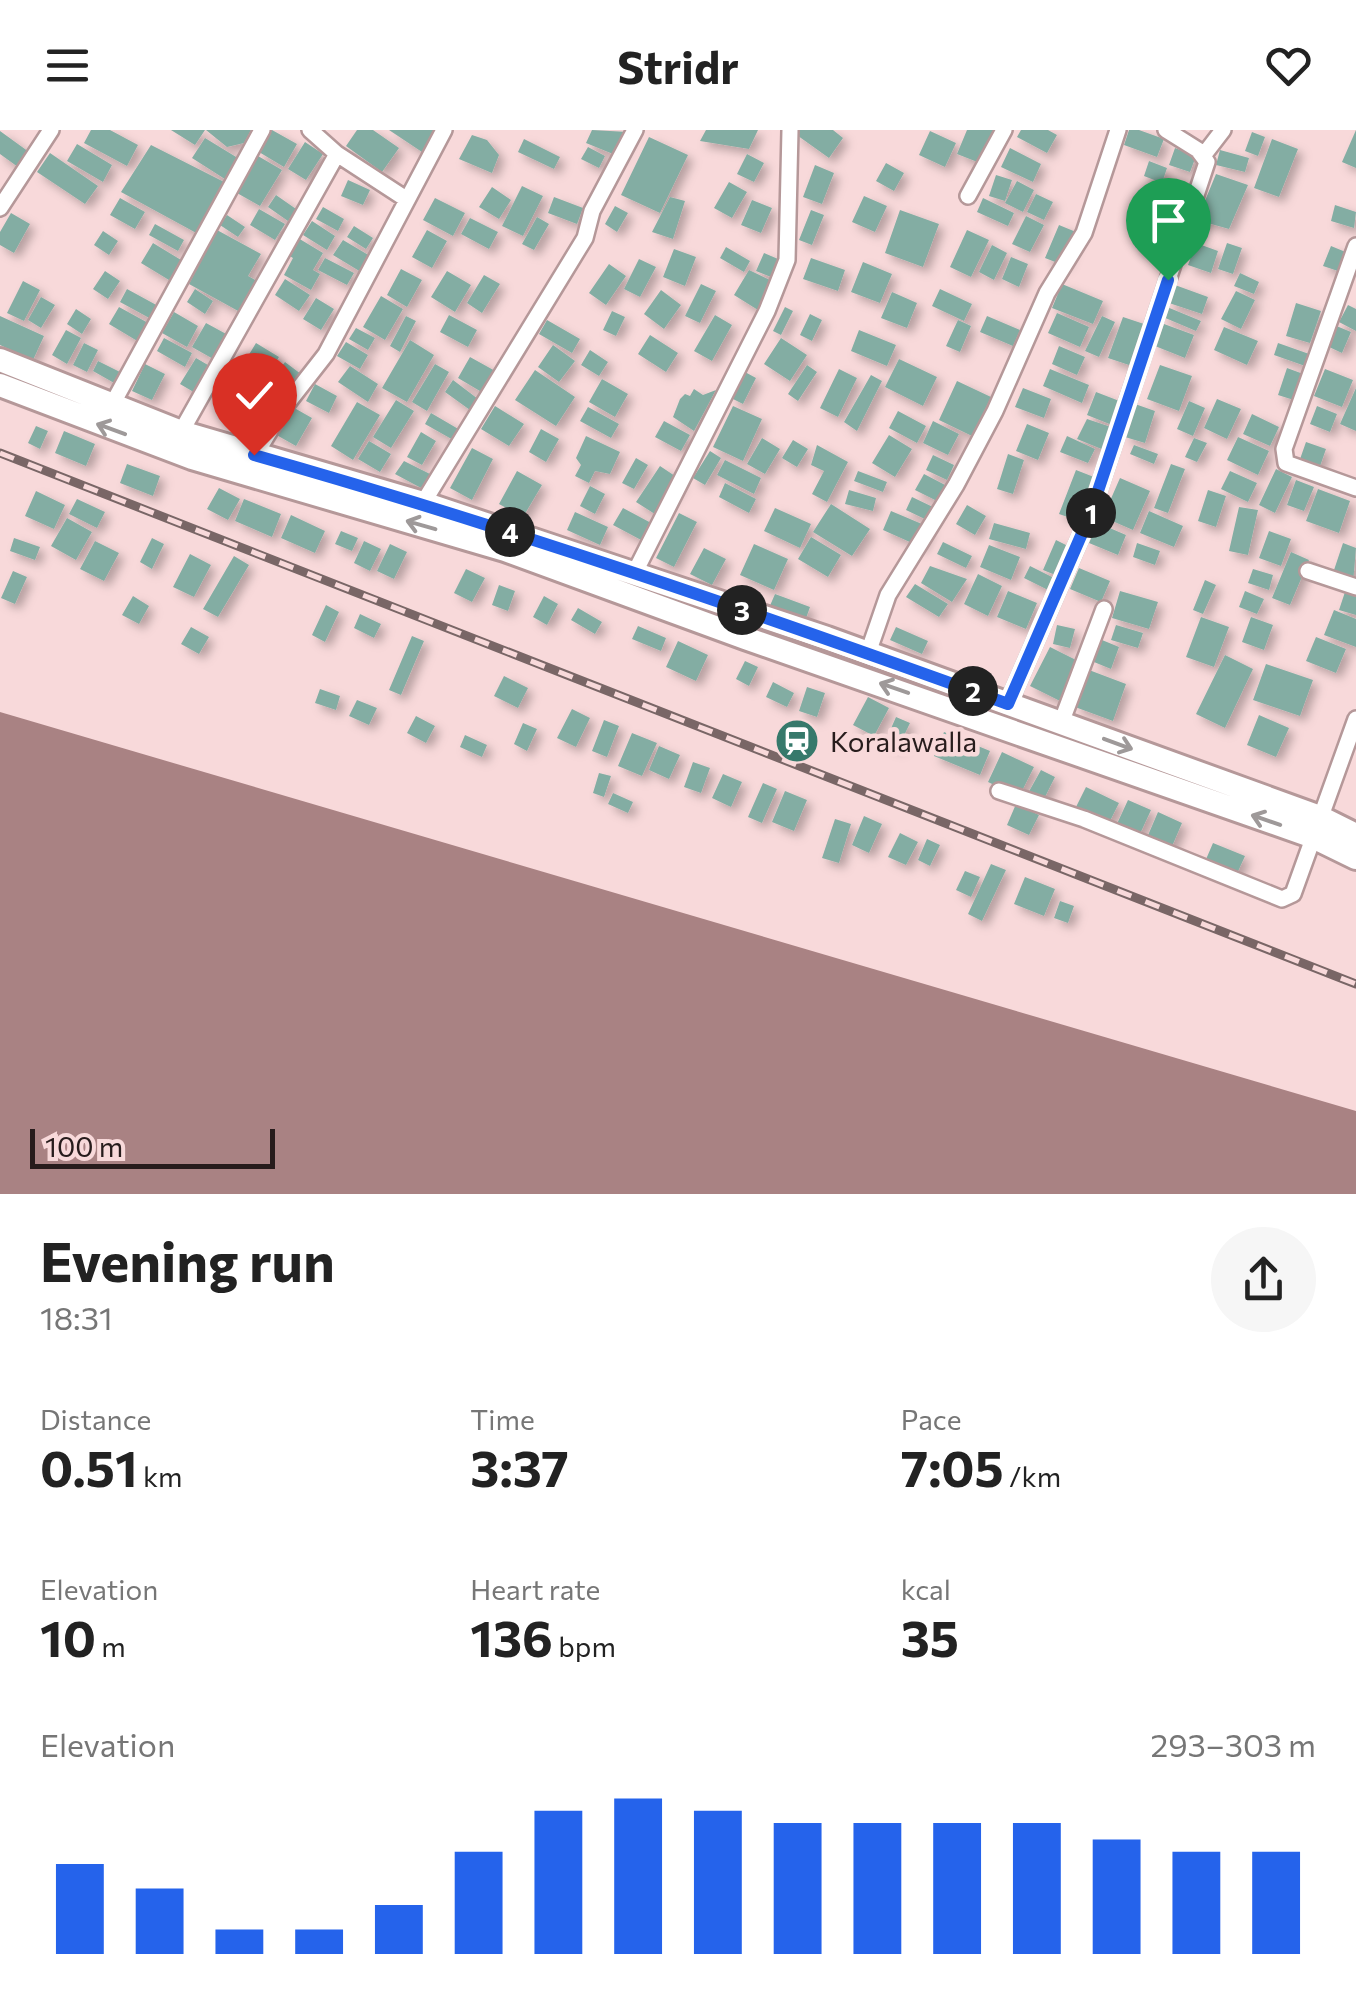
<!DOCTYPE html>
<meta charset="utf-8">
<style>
body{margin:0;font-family:Commissioner,sans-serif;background:#f6f6f6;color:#222;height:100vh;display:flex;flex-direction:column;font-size:38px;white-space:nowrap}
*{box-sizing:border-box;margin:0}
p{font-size:32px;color:#767676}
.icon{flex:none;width:55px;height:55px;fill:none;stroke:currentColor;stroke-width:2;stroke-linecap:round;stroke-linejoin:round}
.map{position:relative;height:1064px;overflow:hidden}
.drawer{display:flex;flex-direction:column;background:#fff;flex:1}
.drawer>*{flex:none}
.scale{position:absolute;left:30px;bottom:25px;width:245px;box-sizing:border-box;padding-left:10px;border:5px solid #271c1c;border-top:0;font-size:28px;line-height:35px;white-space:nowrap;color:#271c1c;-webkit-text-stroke:8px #f8d9da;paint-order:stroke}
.pin{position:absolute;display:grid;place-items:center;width:85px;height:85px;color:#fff;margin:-102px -42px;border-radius:50% 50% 50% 0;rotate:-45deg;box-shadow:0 0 10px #0007}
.pin .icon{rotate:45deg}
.km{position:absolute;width:50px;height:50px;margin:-25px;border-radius:50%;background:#222;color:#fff;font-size:28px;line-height:50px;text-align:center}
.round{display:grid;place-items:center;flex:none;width:105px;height:105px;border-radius:52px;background:#f6f6f6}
.head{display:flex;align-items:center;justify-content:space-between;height:170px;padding:0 40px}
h1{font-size:55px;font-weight:700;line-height:75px}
.figures{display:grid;grid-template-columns:repeat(3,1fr);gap:15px;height:170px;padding:10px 40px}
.figures div{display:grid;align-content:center}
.figures b{font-size:50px;font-weight:700}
.figures small{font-size:28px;font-weight:400}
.figures p{font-size:28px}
.chart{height:280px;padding:20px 40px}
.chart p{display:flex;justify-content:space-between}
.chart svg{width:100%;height:180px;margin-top:10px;stroke:#2563eb;stroke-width:6}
header{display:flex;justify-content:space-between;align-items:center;height:130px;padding:0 40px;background:#fff;font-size:45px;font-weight:700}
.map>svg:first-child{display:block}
.water{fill:#a98283}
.building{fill:#83ada3;filter:url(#shadow)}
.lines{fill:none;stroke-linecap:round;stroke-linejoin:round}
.minor-casing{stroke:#b59899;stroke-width:20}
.primary-casing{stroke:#b59899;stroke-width:28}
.minor{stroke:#fff;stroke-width:15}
.primary{stroke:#fff;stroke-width:22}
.rail-casing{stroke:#796666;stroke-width:9}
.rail{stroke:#f8d9da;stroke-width:5;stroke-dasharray:15;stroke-linecap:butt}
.oneway{stroke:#9e9999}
.route-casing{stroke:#fff;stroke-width:20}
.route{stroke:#2563eb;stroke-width:12}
.labels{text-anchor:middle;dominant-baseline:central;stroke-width:9;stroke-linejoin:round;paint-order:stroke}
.poi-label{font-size:28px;fill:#271c1c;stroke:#f8d9da;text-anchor:start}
</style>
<header><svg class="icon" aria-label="menu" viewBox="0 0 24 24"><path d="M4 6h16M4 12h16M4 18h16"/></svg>Stridr<svg class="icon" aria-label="heart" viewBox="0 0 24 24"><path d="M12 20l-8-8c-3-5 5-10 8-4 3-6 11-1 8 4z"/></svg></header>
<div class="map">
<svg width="1356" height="1064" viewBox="0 0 1356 1064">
<defs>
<filter id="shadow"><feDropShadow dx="5.5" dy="5.5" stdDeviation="5" flood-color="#0004"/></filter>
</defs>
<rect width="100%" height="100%" fill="#f8d9da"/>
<!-- water -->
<path class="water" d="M0 582 1356 981V1064H0Z"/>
<!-- building -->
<path class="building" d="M91 0H110L138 15 127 36 84 13Z
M171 0H205L195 15Z
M206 0H251L244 13 227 17Z
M272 0 297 14 284 37 259 22Z
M357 0H373L399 18 382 42 346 16Z
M389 0H436L422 22Z
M592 0 628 2 618 26 586 13Z
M706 0H758L749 19 700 11Z
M796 0H833L843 8 829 28 794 3Z
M967 0H994L980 33 957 24Z
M1021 0H1048L1057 5 1047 23 1017 7Z
M1129 0H1139L1164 9 1157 27 1124 15Z
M1356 0V38L1342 32Z
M0 1 29 22 18 37 0 24Z
M930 1 956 13 945 37 919 25Z
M1252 2 1265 7 1258 26 1245 21Z
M472 5 487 10 499 25 492 43 459 29Z
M649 7 688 25 660 83 621 65Z
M205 8 241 30 228 51 192 28Z
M524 9 560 27 554 39 518 22Z
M1272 9 1298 19 1279 67 1254 58Z
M305 12 323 24 306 50 288 39Z
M77 14 112 35 103 52 67 31Z
M151 15 228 54 200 105 121 62Z
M588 17 605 26 599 38 581 29Z
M1010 18 1041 34 1033 52 1001 37Z
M1175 18 1196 26 1190 42 1169 35Z
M1220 20 1249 28 1245 42 1216 35Z
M50 23 98 56 85 74 37 42Z
M747 24 764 33 754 52 737 44Z
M258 26 282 40 260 76 237 63Z
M1149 31 1167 38 1162 53 1144 46Z
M886 33 904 43 894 61 876 51Z
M815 35 834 43 822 74 803 67Z
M1216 44 1248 55 1229 99 1197 90Z
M996 45 1012 50 1005 71 989 66Z
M348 50 370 60 363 75 341 66Z
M1017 51 1034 60 1023 82 1005 73Z
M729 52 747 62 732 88 714 78Z
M522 56 543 66 523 106 502 96Z
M492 57 511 70 499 89 479 77Z
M1036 64 1053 72 1044 90 1027 82Z
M276 65 296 79 288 91 268 77Z
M864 66 887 76 875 102 852 92Z
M554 67 583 78 577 94 548 83Z
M670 67 685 71 673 109 652 102Z
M120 68 145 82 135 99 110 85Z
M435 68 465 83 453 106 423 90Z
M983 68 1014 83 1008 96 977 82Z
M752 70 772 78 761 103 741 95Z
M1335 75 1356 82 1354 98 1331 91Z
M615 76 628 83 617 102 605 94Z
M323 77 344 89 338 101 316 89Z
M259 79 285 94 275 110 250 95Z
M811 80 824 85 812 115 799 110Z
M900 80 939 94 923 137 885 123Z
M11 83 30 94 14 123 0 115V102Z
M227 85 245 97 238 107 220 95Z
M1026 86 1044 95 1030 122 1012 114Z
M537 87 549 94 534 120 522 114Z
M470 88 498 102 489 119 461 104Z
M312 91 335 106 327 120 303 105Z
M155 94 184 110 178 121 149 105Z
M1059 95 1076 102 1063 135 1045 128Z
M354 96 373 108 366 119 347 107Z
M1143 97 1172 108 1164 128 1135 117Z
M217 100 261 124 248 146 257 151 240 182 189 154Z
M427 100 447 111 432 138 412 127Z
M967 100 989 110 971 147 950 137Z
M103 101 118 111 109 125 94 115Z
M298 108 323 123 313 140 320 144 311 160 284 145 293 128 288 125Z
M343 110 370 126 361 142 333 125Z
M153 113 181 130 169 150 141 133Z
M1196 113 1218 121 1211 143 1188 135Z
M1227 113 1242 118 1233 144 1218 139Z
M992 115 1007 123 994 150 979 142Z
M1331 116 1348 123 1341 142 1323 136Z
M726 117 750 131 744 142 720 128Z
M674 119 696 127 685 156 663 147Z
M764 123 778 129 771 147 756 141Z
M1011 127 1028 134 1019 157 1002 149Z
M325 128 354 143 347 155 318 140Z
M811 128 845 140 838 161 803 149Z
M639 129 656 137 640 167 624 159Z
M863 132 892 144 880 173 851 162Z
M609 134 626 146 606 175 589 163Z
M401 139 422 150 407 177 387 165Z
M749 140 774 152 758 180 734 165Z
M105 141 120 151 108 169 93 159Z
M447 141 471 155 455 182 431 167Z
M1240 143 1259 152 1254 164 1234 156Z
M484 145 500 154 482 183 467 173Z
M285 149 310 165 299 181 275 165Z
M23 151 40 160 24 191 7 183Z
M701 154 716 161 700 193 685 186Z
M1062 154 1103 171 1093 194 1052 178Z
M1175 155 1208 167 1202 184 1169 173Z
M127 159 160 177 153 190 120 172Z
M195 159 213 171 205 184 187 172Z
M940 159 972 174 964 191 932 176Z
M661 160 681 175 664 199 644 184Z
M1236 161 1255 170 1241 199 1221 189Z
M892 162 917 173 907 198 881 188Z
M381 166 403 179 385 210 363 197Z
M41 167 55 175 41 198 28 190Z
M316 168 334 179 321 200 303 189Z
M1296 173 1321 181 1310 213 1286 206Z
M1348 175 1356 179V201L1339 192Z
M119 177 150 194 139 212 109 194Z
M785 177 793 181 781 205 773 201Z
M1167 177 1201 191 1196 201 1163 187Z
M76 179 91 189 82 204 67 194Z
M612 181 625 187 616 206 603 200Z
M174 182 198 196 187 217 162 203Z
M1057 183 1089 197 1080 217 1048 203Z
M810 184 822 190 812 211 800 205Z
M449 185 477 200 468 217 440 202Z
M715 185 732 195 712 231 694 221Z
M0 186 44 206 33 230 0 215Z
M406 186 416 191 400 222 390 216Z
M987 186 1020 200 1013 216 980 202Z
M1102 186 1115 192 1099 227 1085 221Z
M1123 187 1147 195 1132 236 1108 228Z
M547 190 580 209 572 223 539 204Z
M958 190 971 196 960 222 946 216Z
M206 193 228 205 215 230 192 217Z
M1164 194 1194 205 1185 228 1155 216Z
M1334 195 1351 202 1342 223 1325 215Z
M1224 197 1258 211 1247 235 1214 220Z
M356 198 375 208 368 220 349 209Z
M66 200 81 208 67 234 52 225Z
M859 200 896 215 887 236 851 221Z
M650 205 678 223 666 242 638 224Z
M164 208 192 223 185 237 157 221Z
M781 208 807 225 790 251 764 234Z
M410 210 434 225 407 272 382 258Z
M346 212 368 225 360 239 337 226Z
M84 213 98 220 87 242 73 235Z
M256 213 279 227 259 260 236 246Z
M1278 213 1312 225 1308 237 1274 225Z
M553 215 575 231 559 252 538 237Z
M1059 216 1085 227 1077 245 1052 234Z
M590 220 608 232 599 246 581 235Z
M470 227 497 242 485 264 458 248Z
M196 228 213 238 197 264 180 254Z
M899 229 937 247 923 276 885 257Z
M98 231 122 243 116 254 93 241Z
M285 232 301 244 283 265 268 253Z
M145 234 165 244 152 270 132 261Z
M435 234 449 242 427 281 412 272Z
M807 235 817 242 798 271 788 264Z
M1160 235 1192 246 1179 281 1147 269Z
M350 236 378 254 368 272 338 252Z
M1287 238 1306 245 1297 271 1278 265Z
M839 239 857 248 838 287 820 278Z
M1050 239 1089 255 1082 273 1043 256Z
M1325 239 1353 250 1342 277 1314 266Z
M535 240 575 267 556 296 515 270Z
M745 242 756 248 743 274 731 268Z
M871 245 882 251 857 301 844 292Z
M231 249 254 261 241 286 218 274Z
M602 249 628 264 615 287 589 272Z
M453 250 478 269 470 280 445 262Z
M957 251 991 267 972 306 939 290Z
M315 254 337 266 329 283 306 271Z
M1023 258 1051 269 1044 288 1015 277Z
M1356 258V301L1340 294Z
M694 259 703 265 716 260 694 301 673 287 680 269 685 264 690 266Z
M1096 262 1122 272 1112 295 1087 285Z
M1217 269 1241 279 1227 309 1204 298Z
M396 270 414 281 391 318 373 307Z
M1189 271 1205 278 1193 306 1177 299Z
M357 272 380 285 353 330 331 316Z
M1135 274 1155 281 1145 313 1125 307Z
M289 275 312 288 296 316 273 303Z
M495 276 524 294 509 316 481 299Z
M733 276 762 289 743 331 713 317Z
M1317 276 1337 284 1330 302 1310 294Z
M588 277 619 294 611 308 580 291Z
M898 281 926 296 917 313 889 298Z
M431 283 460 300 455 311 425 294Z
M1252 284 1279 297 1270 316 1243 304Z
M1087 289 1114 298 1104 320 1077 309Z
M664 291 690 305 681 321 655 307Z
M933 291 959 304 948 325 923 313Z
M1027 294 1049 303 1038 330 1016 321Z
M36 296 48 301 40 319 28 313Z
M541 299 559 309 546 332 529 322Z
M64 301 95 314 86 336 55 323Z
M421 302 436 311 422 335 407 327Z
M889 305 912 319 895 347 872 333Z
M586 306 620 322 610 344 595 341 589 353 575 346 581 335 576 328Z
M1067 306 1095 319 1088 333 1060 322Z
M1238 307 1269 321 1258 345 1227 330Z
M762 308 780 319 765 344 747 334Z
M1194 308 1207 313 1197 332 1185 327Z
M793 310 808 319 797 337 782 328Z
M369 311 391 324 380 342 358 329Z
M1306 312 1326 319 1319 339 1299 332Z
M817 315 848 332 827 372 812 364 824 341 811 335Z
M1134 315 1158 324 1154 334 1130 324Z
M472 318 493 329 472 370 450 358Z
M710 321 721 328 705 355 693 348Z
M1008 324 1024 330 1013 364 997 359Z
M933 325 954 335 947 350 926 340Z
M636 328 648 335 634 359 622 353Z
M725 330 761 348 754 364 717 345Z
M404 331 430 344 423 359 395 344Z
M127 334 160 346 153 366 120 353Z
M1171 334 1185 339 1168 383 1154 378Z
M660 336 681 350 658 386 636 372Z
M1276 339 1292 347 1275 383 1259 375Z
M1076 340 1099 349 1082 392 1059 384Z
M517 341 542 355 523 387 499 374Z
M858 341 887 352 883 362 854 351Z
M1230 341 1257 353 1248 372 1221 359Z
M924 344 947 356 939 372 915 360Z
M1120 348 1150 361 1133 400 1103 387Z
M1296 350 1314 357 1304 381 1287 375Z
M725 353 756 369 749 383 719 367Z
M590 356 605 364 595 384 580 376Z
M219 358 240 369 228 390 207 379Z
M1318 359 1350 371 1339 403 1306 391Z
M849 360 876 368 873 381 845 374Z
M1208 360 1226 366 1216 397 1198 391Z
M36 361 65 375 54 399 25 386Z
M912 367 935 378 929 391 906 380Z
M77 369 105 382 97 398 69 384Z
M244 369 281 384 272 407 235 391Z
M831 374 870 399 852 426 813 402Z
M967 375 986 386 975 405 956 394Z
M1239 377 1258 380 1248 425 1229 421Z
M623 378 653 394 643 411 613 395Z
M775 378 811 394 800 418 764 401Z
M891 381 929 397 921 417 883 400Z
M1149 381 1183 396 1174 417 1140 403Z
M575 382 608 397 600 415 567 400Z
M679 383 697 392 674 437 656 428Z
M291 385 325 401 315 423 281 408Z
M67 388 92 402 76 430 51 416Z
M994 393 1030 403 1026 419 989 409Z
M1098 393 1126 405 1118 425 1089 413Z
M341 401 358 408 352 421 335 414Z
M1269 401 1291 409 1281 436 1259 428Z
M811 407 841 425 828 447 798 429Z
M14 408 40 417 35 430 10 421Z
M152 408 164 414 152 439 140 432Z
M1056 410 1068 416 1058 446 1043 440Z
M95 411 119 423 104 451 80 439Z
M364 411 381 419 370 441 354 433Z
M943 412 972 426 966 438 937 424Z
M1137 413 1160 421 1155 435 1133 427Z
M1343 413 1356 418 1353 453 1332 446Z
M390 414 407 422 394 449 377 441Z
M754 414 788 429 774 460 740 445Z
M989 415 1020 427 1011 450 980 437Z
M704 418 726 429 712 455 690 444Z
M1291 422 1309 430 1290 475 1272 468Z
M190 424 211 435 194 467 173 457Z
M234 426 249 435 218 487 203 479Z
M930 436 967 449 952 472 921 453Z
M1030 436 1054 448 1048 460 1024 448Z
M1079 438 1110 451 1101 472 1070 459Z
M466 439 485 448 472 472 454 463Z
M1253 439 1273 445 1269 460 1248 453Z
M13 441 27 447 15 474 1 468Z
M978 444 1002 456 988 486 964 474Z
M1205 450 1216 455 1203 484 1193 480Z
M915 454 948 474 939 487 906 467Z
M499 455 515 461 508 481 492 475Z
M1008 461 1037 473 1026 499 997 487Z
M1120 461 1158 472 1149 499 1112 488Z
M1245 461 1264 469 1257 484 1239 477Z
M1345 462 1356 466V485L1339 480Z
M775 464 810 477 805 491 769 478Z
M133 466 149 476 139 494 122 485Z
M544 466 558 474 547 495 533 487Z
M326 475 339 482 325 512 312 505Z
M578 478 602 492 595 504 571 490Z
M1334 480 1356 489V517L1324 505Z
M360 484 381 494 374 508 354 498Z
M1201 487 1229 497 1214 537 1186 527Z
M1251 487 1273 495 1264 520 1242 512Z
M1057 495 1075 499 1070 518 1053 514Z
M1116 495 1143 503 1138 518 1111 510Z
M638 496 666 508 661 521 632 509Z
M191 497 209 507 199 524 181 514Z
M896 497 928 511 922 524 890 510Z
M412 506 424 511 401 565 389 560Z
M1316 507 1346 519 1336 543 1306 531Z
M1102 510 1119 517 1111 539 1094 532Z
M678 511 708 525 696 551 666 537Z
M1050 517 1082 533 1062 572 1030 556Z
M1225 525 1253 539 1225 598 1196 584Z
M745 531 758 537 749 556 736 549Z
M1266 534 1313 550 1300 586 1253 570Z
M1089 540 1126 554 1113 591 1075 577Z
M504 546 528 558 518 578 494 566Z
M773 552 794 563 787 577 766 567Z
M807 557 825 563 817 587 799 581Z
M320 559 340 566 336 580 315 573Z
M868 567 889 578 874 606 853 595Z
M357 570 377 578 369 595 349 586Z
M572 579 590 588 576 617 557 608Z
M1259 585 1289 598 1276 627 1247 615Z
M416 586 435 596 426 613 407 603Z
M896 587 910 593 898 618 885 612Z
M604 590 619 596 607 627 592 621Z
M523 593 537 599 527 621 514 614Z
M944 602 990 621 980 645 934 626Z
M632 603 657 613 642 646 618 636Z
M465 605 487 615 482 627 460 617Z
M659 616 680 625 669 649 649 640Z
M1002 622 1034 637 1019 667 988 652Z
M693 632 710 638 701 663 684 657Z
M1041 640 1055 647 1042 673 1027 665Z
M599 643 611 646 604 667 593 663Z
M723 644 742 652 731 677 712 668Z
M763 653 777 659 762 693 748 687Z
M1086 657 1119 673 1109 693 1076 677Z
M785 661 807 670 794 701 772 692Z
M613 663 633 672 628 683 608 674Z
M1128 670 1151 680 1139 706 1116 696Z
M1016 674 1039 685 1029 705 1007 695Z
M1158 682 1182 693 1170 721 1146 710Z
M864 686 882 694 869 723 852 715Z
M835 689 851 694 839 733 822 728Z
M900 703 918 712 906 735 888 727Z
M927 709 940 715 930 736 918 730Z
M1213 713 1245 726 1235 748 1204 734Z
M991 734 1006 740 982 791 968 784Z
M965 741 980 747 971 767 956 760Z
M1025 747 1055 759 1044 786 1014 774Z
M1060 771 1074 776 1068 793 1054 788Z"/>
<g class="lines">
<defs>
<path id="minor" d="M310 0 337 24 406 69
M1203 26 1223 0
M968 66 1004 0
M0 78 51 0
M1356 116 1284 319 1286 333 1356 358
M113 273 262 0
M181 302 337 24
M255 325 283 279 326 224 444 0
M423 373 585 108 592 81 635 0
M1308 441 1356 457
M634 444 767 181 787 130 790 0
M868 523 888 465 956 355 995 281 1047 163 1084 103 1118 0
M1008 574 1090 385 1207 32 1198 20 1166 0
M1061 593 1104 479
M999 661 1084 689 1282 769 1293 764 1356 589"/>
<path id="primary" d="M0 230 181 302 423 373 827 508 1320 687 1356 705
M0 255 192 328 505 420 745 508 1311 706 1356 728"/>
</defs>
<!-- minor casing -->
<use href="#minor" class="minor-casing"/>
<!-- primary casing -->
<use href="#primary" class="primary-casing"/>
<!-- minor -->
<use href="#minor" class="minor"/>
<!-- primary -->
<use href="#primary" class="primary"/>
<defs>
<path id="rail" d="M0 323 1356 854"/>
</defs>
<!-- rail casing -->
<use href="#rail" class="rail-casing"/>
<!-- rail -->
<use href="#rail" class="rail"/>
</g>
<!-- one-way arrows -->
<defs><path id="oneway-shaft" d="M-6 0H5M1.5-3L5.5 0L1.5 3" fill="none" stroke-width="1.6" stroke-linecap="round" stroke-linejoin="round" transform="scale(2.5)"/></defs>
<g class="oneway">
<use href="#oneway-shaft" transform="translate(111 299) rotate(-160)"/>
<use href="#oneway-shaft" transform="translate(421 395) rotate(-164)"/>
<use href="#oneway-shaft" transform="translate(894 558) rotate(-161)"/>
<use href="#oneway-shaft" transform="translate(1118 614) rotate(20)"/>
<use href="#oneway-shaft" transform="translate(1266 690) rotate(-161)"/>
</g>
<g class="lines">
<defs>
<path id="route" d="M254 325C509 397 759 484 1008 574L1090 385 1168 150"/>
</defs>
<!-- route casing -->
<use href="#route" class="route-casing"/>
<!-- route -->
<use href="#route" class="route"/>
</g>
<!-- icons -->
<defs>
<symbol id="station-disc" viewBox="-11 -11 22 22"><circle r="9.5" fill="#36796b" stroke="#f8d9da"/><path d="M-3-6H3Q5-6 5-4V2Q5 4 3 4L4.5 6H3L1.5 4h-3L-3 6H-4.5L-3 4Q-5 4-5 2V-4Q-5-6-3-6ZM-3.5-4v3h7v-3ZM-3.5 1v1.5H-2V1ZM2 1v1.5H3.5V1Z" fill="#fff"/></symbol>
</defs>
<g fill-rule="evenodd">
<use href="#station-disc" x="772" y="586" width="50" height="50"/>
</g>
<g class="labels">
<!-- poi labels -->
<g class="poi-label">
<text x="830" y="611">Koralawalla</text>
</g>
</g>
</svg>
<div class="scale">100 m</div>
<div class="pin" style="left:1168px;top:150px;background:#1e9e55"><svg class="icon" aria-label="arrive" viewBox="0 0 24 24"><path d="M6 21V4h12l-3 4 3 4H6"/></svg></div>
<div class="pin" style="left:254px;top:325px;background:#d93025"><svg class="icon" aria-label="check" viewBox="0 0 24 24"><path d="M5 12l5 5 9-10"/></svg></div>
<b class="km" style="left:1091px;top:383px">1</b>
<b class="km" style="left:973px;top:561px">2</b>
<b class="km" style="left:742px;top:480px">3</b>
<b class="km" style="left:510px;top:402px">4</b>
</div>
<section class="drawer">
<div class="head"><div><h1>Evening run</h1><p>18:31</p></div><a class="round"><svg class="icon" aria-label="share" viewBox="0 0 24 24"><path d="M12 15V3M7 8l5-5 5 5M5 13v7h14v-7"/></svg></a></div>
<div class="figures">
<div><p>Distance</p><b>0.51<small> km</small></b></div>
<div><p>Time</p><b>3:37</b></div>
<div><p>Pace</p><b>7:05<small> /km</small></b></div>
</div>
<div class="figures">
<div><p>Elevation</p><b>10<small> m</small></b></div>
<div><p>Heart rate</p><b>136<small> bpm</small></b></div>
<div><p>kcal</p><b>35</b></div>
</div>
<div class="chart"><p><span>Elevation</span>293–303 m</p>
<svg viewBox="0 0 160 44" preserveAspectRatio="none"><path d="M5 44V22M15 44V28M25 44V38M35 44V38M45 44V32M55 44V19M65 44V9M75 44V6M85 44V9M95 44V12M105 44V12M115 44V12M125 44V12M135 44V16M145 44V19M155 44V19"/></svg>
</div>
</section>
